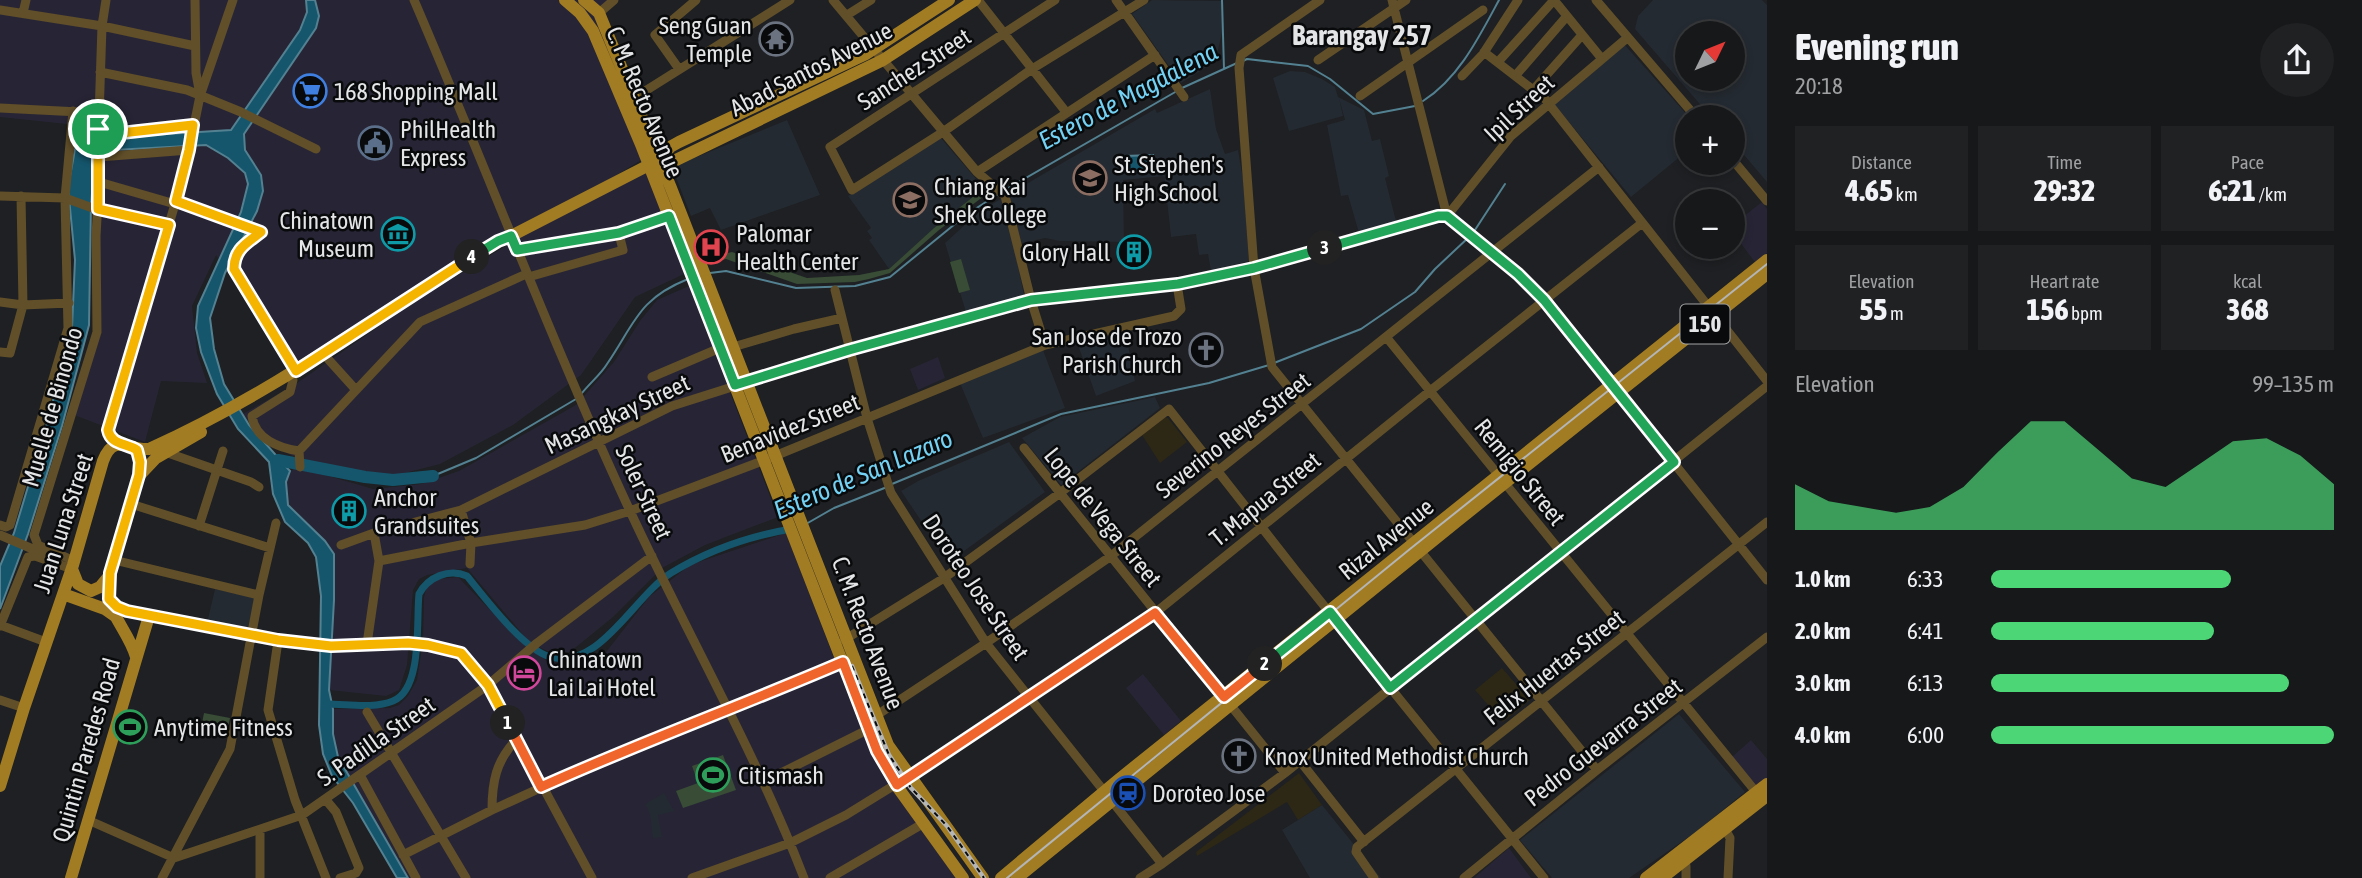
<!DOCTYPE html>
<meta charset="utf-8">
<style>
body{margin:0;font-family:"Asap Condensed",sans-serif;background:#1f2123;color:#f1f3f6;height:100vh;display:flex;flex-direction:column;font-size:26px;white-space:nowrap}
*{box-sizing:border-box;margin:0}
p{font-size:23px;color:#9ea0a2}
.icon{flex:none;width:38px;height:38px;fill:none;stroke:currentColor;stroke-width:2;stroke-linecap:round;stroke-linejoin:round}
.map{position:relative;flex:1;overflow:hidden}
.panel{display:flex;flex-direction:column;background:#16181a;width:595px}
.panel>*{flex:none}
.needle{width:46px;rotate:47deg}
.controls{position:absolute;left:1675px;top:21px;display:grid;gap:14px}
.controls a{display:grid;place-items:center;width:70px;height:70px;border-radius:50%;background:#16181a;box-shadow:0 4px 10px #0003,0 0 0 2px #353739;font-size:35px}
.pin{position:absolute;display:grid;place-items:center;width:60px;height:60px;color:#fff;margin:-30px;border:4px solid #fff;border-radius:50%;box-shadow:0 2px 7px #0007}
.km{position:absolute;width:35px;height:35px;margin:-18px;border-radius:50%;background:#222;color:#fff;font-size:19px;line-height:35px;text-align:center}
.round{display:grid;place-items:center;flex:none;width:74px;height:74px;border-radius:37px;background:#1f2123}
.overview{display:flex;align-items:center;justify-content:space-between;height:119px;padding:0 28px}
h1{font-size:38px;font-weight:800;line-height:52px}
.figures{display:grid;grid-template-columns:repeat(3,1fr);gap:10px;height:119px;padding:7px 28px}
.figures div{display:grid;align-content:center;border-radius:0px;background:#1f2123;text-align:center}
.figures b{font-size:30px;font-weight:800}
.figures small{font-size:19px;font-weight:400}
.figures p{font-size:19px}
.chart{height:196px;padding:14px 28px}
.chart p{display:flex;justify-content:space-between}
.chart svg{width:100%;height:126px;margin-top:7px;fill:#4dd676;opacity:.7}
ul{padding:0 28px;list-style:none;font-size:23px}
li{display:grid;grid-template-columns:112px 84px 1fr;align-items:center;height:52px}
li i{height:18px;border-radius:9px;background:#4dd676}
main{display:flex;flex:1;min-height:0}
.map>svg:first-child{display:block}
.commercial{fill:#272535}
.industrial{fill:#2d2716}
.built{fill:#242a31;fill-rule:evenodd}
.green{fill:#384c36}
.water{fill:#15566c;stroke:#538191;stroke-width:2}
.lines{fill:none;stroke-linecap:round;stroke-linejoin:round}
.stream{stroke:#538191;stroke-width:2}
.canal{stroke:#15566c;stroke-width:7}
.river{stroke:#15566c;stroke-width:12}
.minor{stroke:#614f29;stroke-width:9}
.major{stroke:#a27c23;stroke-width:12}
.tram{stroke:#b3b5b7;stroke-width:2}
.rail-casing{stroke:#b3b5b7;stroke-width:4.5}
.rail{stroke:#090a0b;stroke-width:2;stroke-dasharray:5;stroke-linecap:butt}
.split-1-casing{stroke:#fff;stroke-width:14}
.split-2-casing{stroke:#fff;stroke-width:14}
.split-3-casing{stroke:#fff;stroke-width:14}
.split-4-casing{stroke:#fff;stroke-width:14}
.split-5-casing{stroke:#fff;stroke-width:14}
.split-1{stroke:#f5b400;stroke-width:9}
.split-2{stroke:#f0652b;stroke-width:9}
.split-3{stroke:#22a559;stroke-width:9}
.split-4{stroke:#22a559;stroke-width:9}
.split-5{stroke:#f5b400;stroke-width:9}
.labels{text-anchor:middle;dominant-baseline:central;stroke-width:5;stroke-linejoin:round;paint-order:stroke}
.shield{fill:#090a0b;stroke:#a2a3a4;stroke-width:2}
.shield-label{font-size:23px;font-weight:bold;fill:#e3e5e6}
.poi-label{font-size:24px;fill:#e3e5e6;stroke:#090a0b;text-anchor:start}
.street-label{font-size:24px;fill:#e3e5e6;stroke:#090a0b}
.water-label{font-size:26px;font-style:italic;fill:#73d1f4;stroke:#090a0b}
.quarter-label{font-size:28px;font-weight:bold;fill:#e3e5e6;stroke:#090a0b}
</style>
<main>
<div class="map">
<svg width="1767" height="878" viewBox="0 0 1767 878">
<rect width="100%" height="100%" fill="#1e2023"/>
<!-- commercial -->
<path class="commercial" d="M0 0H612L598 13 659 149 374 324 301 374 216 255 192 306 197 353 207 383 161 381 145 442 69 413 96 327 95 127 0 117Z
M647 170 684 274 635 297 581 375 513 425 440 464 393 476 345 469 293 456 265 443 249 425 243 414 297 383 413 303 520 237Z
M1762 202 1767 209V253L1755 262 1733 233 1732 229 1734 224Z
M689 286 778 517 705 545 662 568 613 617 570 652 552 653 530 643 467 568 427 575 419 579 413 590 407 665 399 690 386 696 329 690 334 600V554L288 505 286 482 290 471 298 467 373 489 421 484 459 471 576 405 614 362 640 321 657 300Z
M938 357 945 378 918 390 910 369Z
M786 533 864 736 893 788 958 878H408L338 757 333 733V709L390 708 399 705 408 696 417 680 423 641 424 597 427 586 439 579 458 577 526 647 546 660 570 667 603 656 649 597 690 565Z
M1143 674 1181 721 1164 735 1126 688Z
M1751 740 1767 759V778L1756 786 1732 757Z
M1509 848 1531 878H1474Z"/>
<!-- industrial -->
<path class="industrial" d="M1163 417 1168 418 1187 442 1160 463 1142 435Z
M1502 668 1530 700 1503 722 1475 690Z
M1299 773 1322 805 1298 820 1287 802 1197 856 1196 852Z"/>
<!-- built -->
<path class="built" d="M1152 0 1222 1V33L1217 54 1205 68 1181 83 1132 14Z
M1653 0H1762L1767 5V182L1733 142 1732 117H1711L1635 29 1638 16ZM1687 33H1732V79H1687Z
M1623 43 1689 117H1687V151L1631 197 1554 104Z
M1290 71 1305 72 1322 79 1335 87 1338 97 1364 110 1372 141 1380 139 1389 176 1385 178 1396 221 1359 233 1348 195 1341 196 1327 125 1345 120 1339 98 1343 116 1289 131 1273 78Z
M1210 89 1216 129 1225 154 1238 150 1243 179 1249 261 1211 271 1208 254 1199 255 1196 234 1171 237 1163 163 1165 176 1123 180 1124 242 1060 241 1045 238 1019 244 1009 194 1155 109 1157 113Z
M787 120 820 195 721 230 710 208 691 216 672 167Z
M940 137 984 188 934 228 889 269 869 240 872 238 867 231 871 228 848 196Z
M1004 197 1024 295 966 312 945 243 979 212Z
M1125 330 1135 381 1096 396 1077 342Z
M1043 350 1065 408 983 438 960 383Z
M1155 397 1160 408 1061 485 1022 438 1060 417Z
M1009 442 1045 492 949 562 901 491 918 481Z
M215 589 255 598 249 633 207 623Z
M1679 714 1745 792 1696 832 1629 878H1552L1520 840Z
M664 793 674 811 658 815 662 837 653 838 650 814 645 804Z
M1322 805 1381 878H1310L1282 830Z"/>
<!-- green -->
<path class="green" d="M984 188 988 193 939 230 890 273 869 279 855 282 797 284 726 259 711 263 709 257 732 252 807 278 859 275 889 269 934 228Z
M961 259 970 290 959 293 950 262Z
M204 713 230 718 227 733 201 728Z
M723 755 736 790 683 808 676 791 698 783 692 766Z"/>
<!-- water -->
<path class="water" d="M306 0H315L319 16 316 28 244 134 245 150 261 175 263 191 257 211 225 273 210 318 214 349 224 384 249 425 290 471 286 482 288 505 325 541 334 554V600L329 690 333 709V734L338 757 408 878H397L353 803 332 776 323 754 319 725 321 596 316 557 308 543 285 522 273 494 269 462 238 429 217 394 201 352 196 328 198 306 241 212 248 184 245 173 228 158 206 145 96 151 91 204 89 325 62 426 28 534 0 609V566L14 533 46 427 72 328 75 260 68 187 79 128 95 124 119 137 231 130 300 30 307 12Z
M1153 155V171L1126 172 1125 156Z"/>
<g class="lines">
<!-- stream -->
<path class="stream" d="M1222 0 1224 69
M1243 61 1247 59 1308 66 1330 79 1373 114 1415 106
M1182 88 1237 63
M1423 101C1459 78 1479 37 1499 0
M1003 191 1177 91
M1473 233 1505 184
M710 273 726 271 796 288 855 286 890 277 966 215 998 194
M1274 363 1361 329 1415 292 1435 269 1469 237
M582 393C590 383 601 374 607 364 635 323 638 299 688 279
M433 476 476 458 576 399
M892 484 1061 414 1209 383 1269 365
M806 524 834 508 887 487"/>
<!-- canal -->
<path class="canal" d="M327 704C347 704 374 709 393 701 423 689 416 621 419 594 428 577 449 568 467 576 486 599 523 649 550 657 599 671 634 596 671 573 707 551 750 536 791 529"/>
<!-- river -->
<path class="river" d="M278 460 365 477 393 480 433 476"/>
<!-- minor -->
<path class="minor" d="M195 0 196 73 200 95
M414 0C487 170 552 343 630 511 687 634 755 751 804 878
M833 0 977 172 1005 196 1031 300 1045 345
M978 0 1066 112
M1055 0 830 147 852 190 943 132 1032 69 1144 0
M1116 0 1184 97
M1320 0 1241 55 1239 68 1254 268 1272 367 1597 770
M1392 0 1447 216 1518 274 1544 300 1767 580
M1596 0 1696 117
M0 10 102 26 195 46
M23 13 26 0
M599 13 614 0
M847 15 871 0
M1484 52 1545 99 1767 381
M1318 60 1406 0
M1498 62 1554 0 1602 59
M679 69 655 35 696 0
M100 72 187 90 241 112 316 149
M1516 75 1567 16
M1462 76 1483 54 1518 0
M1534 89 1582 35
M1360 96 1483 10
M634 98 790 0
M0 108 99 113
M99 118 104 124 121 133 193 126
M99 157 189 150
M1732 159 1767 201
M977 172 1155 55
M99 182 175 204
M0 196 65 198 98 210 169 225
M175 201 264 233
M1447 216 1511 136 1627 38
M261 232 242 247 234 268 296 371
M517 250 619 234 669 216
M835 290 867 418 891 493 986 643 1162 864
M0 302 23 305 69 303
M1387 338 1756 792
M733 347 794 329 842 318
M0 352 10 353 23 305 21 196
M328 359 356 390
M652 377 720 348
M293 380 290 392 252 416C255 439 279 448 299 451
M119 443 110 437 109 426 175 204 189 150 200 96 233 0
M1024 448 1285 773
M299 451 420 322 524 275 532 276 623 250 619 234
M299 451 300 467
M165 452 251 482 259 487
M131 504 270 548
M461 510 471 543 470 564
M0 525 6 527 10 525 68 328 65 198 73 111
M199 526 223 451
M0 535 42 553
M341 545 374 533 461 510 672 406 849 350 1031 300 1178 284 1254 268 1409 224 1438 216H1447
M114 560 259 595
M379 561 471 543 585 525 630 511 765 460 1045 345 1174 316 1181 309 1177 284
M73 565 70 559 38 545 34 535 97 332 96 236 99 182 98 147 102 26 106 0
M109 600 117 607 126 611 278 641 318 645 408 643 428 645 461 653 488 685 592 878
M0 625 46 642
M0 626 28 557 35 556 72 569
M844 640 944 578 1060 493 1169 409 1296 571 1544 878
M278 641 268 710 295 800 326 878
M367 644 379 561 374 533
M0 700 24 708
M367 712 466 878
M877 715 986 643 1111 556 1599 167
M1300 761 1364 842
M360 775 416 878
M763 782 869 729
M326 800 336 812 359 868 356 873 340 878
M492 810C492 782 496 761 516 740
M88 820 174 858 302 815 488 685 537 643 652 556
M1725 829 1730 838 1728 878
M260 831V878
M403 855 492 810 621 751 729 710 846 659
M1683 862 1686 866V878
M162 878 230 749 259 595 276 523
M692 878 790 843 846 815 953 749 1155 613 1430 391 1642 223
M830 878 924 823
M1140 878 1162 864 1285 773 1767 386
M1374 878 1356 852 1357 847 1767 522
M1464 878 1597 770 1767 637"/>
<!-- major -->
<path class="major" d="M565 0 580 13 593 31 642 147 877 751 896 785 963 878
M584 0 599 13 671 188 888 745 983 878
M660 160 670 147 679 142 866 54 949 0
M134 447 140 457 139 476 110 573C109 581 107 588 108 596 111 616 130 635 136 657
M139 476 156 458 201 432
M72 569 78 584 91 591 100 587 109 576
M63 594 105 609 115 616
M0 786 24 708 73 565 103 461C114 432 128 451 149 449 274 393 382 312 498 241L511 236 649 165 660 160H676L883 60 975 0
M71 878 149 616
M1001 878 1118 780 1767 260
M1017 878 1456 522 1767 274
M1646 878 1767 784
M1662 878 1767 796"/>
<!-- tram -->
<path class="tram" d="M1007 878 1410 549 1767 264"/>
<defs>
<path id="rail" d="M852 666 889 755 911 788 947 826 984 878"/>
</defs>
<!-- rail casing -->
<use href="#rail" class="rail-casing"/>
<!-- rail -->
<use href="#rail" class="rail"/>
</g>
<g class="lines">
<defs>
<path id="split-1" d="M98 129V209L169 225 108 430C111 445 126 443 137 450L140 462 139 475 110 573 109 599 117 607 127 611 278 640 331 646 408 643 428 645 461 653 488 685 508 723"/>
<path id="split-2" d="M508 723 541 787C641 742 743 705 843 662L877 751 897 785 1155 613 1224 697 1265 664"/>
<path id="split-3" d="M1265 664 1330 612 1390 688 1674 462 1544 300 1518 274 1447 216H1438L1325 248"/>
<path id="split-4" d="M472 257 498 241 511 236 517 250 619 233 669 216 735 385 849 350 1031 300 1178 284 1254 268 1325 248"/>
<path id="split-5" d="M98 129 99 118 104 124 121 133 193 125 189 150 176 201 261 232C247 243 234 249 234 269L296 371 472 257"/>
</defs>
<!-- split-1 casing -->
<use href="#split-1" class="split-1-casing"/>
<!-- split-2 casing -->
<use href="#split-2" class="split-2-casing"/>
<!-- split-3 casing -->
<use href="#split-3" class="split-3-casing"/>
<!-- split-4 casing -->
<use href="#split-4" class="split-4-casing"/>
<!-- split-5 casing -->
<use href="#split-5" class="split-5-casing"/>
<!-- split-1 -->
<use href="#split-1" class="split-1"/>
<!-- split-2 -->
<use href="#split-2" class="split-2"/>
<!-- split-3 -->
<use href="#split-3" class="split-3"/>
<!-- split-4 -->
<use href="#split-4" class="split-4"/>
<!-- split-5 -->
<use href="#split-5" class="split-5"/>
</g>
<!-- icons -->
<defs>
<symbol id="temple-ring" viewBox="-11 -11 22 22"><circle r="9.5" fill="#090a0b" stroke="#6b7280" stroke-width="1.5"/><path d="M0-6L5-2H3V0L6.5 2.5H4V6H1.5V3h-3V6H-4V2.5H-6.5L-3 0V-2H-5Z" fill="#6b7280"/></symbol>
<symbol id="supermarket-ring" viewBox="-11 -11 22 22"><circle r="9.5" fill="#090a0b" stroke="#3f7fe0" stroke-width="1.5"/><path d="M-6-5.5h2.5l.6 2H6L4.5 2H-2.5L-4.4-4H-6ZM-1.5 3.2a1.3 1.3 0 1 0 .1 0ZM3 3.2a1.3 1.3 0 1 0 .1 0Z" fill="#3f7fe0"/></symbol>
<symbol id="civic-ring" viewBox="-11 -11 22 22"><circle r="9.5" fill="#090a0b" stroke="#5c6f8a" stroke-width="1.5"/><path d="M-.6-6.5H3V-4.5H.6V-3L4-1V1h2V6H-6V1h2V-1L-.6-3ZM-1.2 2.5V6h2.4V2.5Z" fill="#5c6f8a"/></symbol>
<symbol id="school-ring" viewBox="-11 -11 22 22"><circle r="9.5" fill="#090a0b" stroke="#8d6e63" stroke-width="1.5"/><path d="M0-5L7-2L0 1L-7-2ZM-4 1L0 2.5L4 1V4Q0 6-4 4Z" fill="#8d6e63"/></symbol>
<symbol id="university-ring" viewBox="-11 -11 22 22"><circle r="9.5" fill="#090a0b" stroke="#8d6e63" stroke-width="1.5"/><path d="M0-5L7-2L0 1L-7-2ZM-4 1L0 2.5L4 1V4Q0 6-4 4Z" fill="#8d6e63"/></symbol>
<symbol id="museum-ring" viewBox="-11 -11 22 22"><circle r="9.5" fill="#090a0b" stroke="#0f9aa8" stroke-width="1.5"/><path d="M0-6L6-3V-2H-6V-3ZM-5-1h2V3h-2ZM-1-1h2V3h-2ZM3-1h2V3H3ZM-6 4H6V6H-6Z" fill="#0f9aa8"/></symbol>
<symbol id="hospital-ring" viewBox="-11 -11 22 22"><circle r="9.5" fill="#090a0b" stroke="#e0444e" stroke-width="1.5"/><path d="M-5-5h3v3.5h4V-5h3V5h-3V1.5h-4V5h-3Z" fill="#e0444e"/></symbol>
<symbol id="building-ring" viewBox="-11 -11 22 22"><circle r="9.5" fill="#090a0b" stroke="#0f9aa8" stroke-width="1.5"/><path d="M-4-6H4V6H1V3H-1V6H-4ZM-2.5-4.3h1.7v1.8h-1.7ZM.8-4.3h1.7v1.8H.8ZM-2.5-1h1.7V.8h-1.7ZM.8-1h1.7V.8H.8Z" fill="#0f9aa8"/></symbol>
<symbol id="church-ring" viewBox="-11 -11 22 22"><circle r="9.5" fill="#090a0b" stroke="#6b7280" stroke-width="1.5"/><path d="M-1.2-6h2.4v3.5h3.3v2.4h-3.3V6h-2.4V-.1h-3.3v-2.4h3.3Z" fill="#6b7280"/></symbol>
<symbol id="hotel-ring" viewBox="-11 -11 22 22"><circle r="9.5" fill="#090a0b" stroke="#d1479c" stroke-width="1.5"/><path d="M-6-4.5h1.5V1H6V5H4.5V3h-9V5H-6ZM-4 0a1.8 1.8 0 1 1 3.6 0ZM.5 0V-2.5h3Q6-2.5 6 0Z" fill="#d1479c"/></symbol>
<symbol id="stadium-ring" viewBox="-11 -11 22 22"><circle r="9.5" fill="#090a0b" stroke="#2e9e5b" stroke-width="1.5"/><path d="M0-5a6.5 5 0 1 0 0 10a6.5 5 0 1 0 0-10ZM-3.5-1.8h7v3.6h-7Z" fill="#2e9e5b"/></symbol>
<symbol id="station-ring" viewBox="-11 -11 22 22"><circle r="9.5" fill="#090a0b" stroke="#1a4fb4" stroke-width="1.5"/><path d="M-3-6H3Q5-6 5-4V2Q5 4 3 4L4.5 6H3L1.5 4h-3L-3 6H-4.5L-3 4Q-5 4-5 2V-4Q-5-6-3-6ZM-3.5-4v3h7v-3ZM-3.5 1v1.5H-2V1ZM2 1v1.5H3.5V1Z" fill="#1a4fb4"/></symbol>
</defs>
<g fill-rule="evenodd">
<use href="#temple-ring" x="757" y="20" width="38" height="38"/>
<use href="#supermarket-ring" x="291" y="72" width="38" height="38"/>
<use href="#civic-ring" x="356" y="124" width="38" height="38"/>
<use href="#school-ring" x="1071" y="159" width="38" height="38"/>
<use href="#university-ring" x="891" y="181" width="38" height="38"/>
<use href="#museum-ring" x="379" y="215" width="38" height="38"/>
<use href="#hospital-ring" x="692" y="228" width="38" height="38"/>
<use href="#building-ring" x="1115" y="233" width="38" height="38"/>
<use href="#church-ring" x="1187" y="331" width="38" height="38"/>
<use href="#building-ring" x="330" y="492" width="38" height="38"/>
<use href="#hotel-ring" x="505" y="654" width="38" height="38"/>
<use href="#stadium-ring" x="111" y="708" width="38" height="38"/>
<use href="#church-ring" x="1220" y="737" width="38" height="38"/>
<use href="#stadium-ring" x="694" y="756" width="38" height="38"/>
<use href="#station-ring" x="1109" y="774" width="38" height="38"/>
</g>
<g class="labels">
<!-- shield labels -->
<rect class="shield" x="1680.5" y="304.5" width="49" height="39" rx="5"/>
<g class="shield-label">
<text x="1705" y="324">150</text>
</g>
<!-- poi labels -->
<g class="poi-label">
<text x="752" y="25" text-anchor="end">Seng Guan<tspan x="752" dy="28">Temple</tspan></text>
<text x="334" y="91">168 Shopping Mall</text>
<text x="400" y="129">PhilHealth<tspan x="400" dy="28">Express</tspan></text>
<text x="1114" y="164">St. Stephen's<tspan x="1114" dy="28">High School</tspan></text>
<text x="934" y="186">Chiang Kai<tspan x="934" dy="28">Shek College</tspan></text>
<text x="374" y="220" text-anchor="end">Chinatown<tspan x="374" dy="28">Museum</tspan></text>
<text x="736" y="233">Palomar<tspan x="736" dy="28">Health Center</tspan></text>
<text x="1110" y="252" text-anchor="end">Glory Hall</text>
<text x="1182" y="336" text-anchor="end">San Jose de Trozo<tspan x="1182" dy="28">Parish Church</tspan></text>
<text x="374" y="497">Anchor<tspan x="374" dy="28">Grandsuites</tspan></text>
<text x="548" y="659">Chinatown<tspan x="548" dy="28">Lai Lai Hotel</tspan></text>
<text x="154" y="727">Anytime Fitness</text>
<text x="1264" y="756">Knox United Methodist Church</text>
<text x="738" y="775">Citismash</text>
<text x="1152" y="793">Doroteo Jose</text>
</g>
<!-- street labels -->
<g class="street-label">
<text transform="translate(811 69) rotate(-27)">Abad Santos Avenue</text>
<text transform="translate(914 69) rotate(-33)">Sanchez Street</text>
<text transform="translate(645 102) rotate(67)">C. M. Recto Avenue</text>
<text transform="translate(1519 108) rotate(-43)">Ipil Street</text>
<text transform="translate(52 407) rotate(-74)">Muelle de Binondo</text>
<text transform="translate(617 414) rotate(-25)">Masangkay Street</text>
<text transform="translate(790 428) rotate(-22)">Benavidez Street</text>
<text transform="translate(1233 435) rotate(-38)">Severino Reyes Street</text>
<text transform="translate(1520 472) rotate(51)">Remigio Street</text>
<text transform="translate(644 492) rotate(65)">Soler Street</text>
<text transform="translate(1265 499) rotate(-39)">T. Mapua Street</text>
<text transform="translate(1103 517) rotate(51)">Lope de Vega Street</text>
<text transform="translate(63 523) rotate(-72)">Juan Luna Street</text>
<text transform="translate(1386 539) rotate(-39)">Rizal Avenue</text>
<text transform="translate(976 587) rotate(56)">Doroteo Jose Street</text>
<text transform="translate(868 633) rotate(69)">C. M. Recto Avenue</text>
<text transform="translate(1554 667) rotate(-38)">Felix Huertas Street</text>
<text transform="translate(376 741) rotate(-35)">S. Padilla Street</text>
<text transform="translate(1603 742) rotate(-38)">Pedro Guevarra Street</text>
<text transform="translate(86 750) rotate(-74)">Quintin Paredes Road</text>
</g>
<!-- water labels -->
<g class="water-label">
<text transform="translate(1128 96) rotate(-28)">Estero de Magdalena</text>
<text transform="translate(863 474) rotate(-23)">Estero de San Lazaro</text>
</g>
<!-- quarter labels -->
<g class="quarter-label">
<text x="1362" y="35">Barangay 257</text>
</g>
</g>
</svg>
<div class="controls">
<a><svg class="needle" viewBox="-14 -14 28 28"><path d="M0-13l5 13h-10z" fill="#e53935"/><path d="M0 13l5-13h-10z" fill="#9ea0a2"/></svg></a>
<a>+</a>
<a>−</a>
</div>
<div class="pin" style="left:98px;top:129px;background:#1e9e55"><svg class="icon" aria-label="arrive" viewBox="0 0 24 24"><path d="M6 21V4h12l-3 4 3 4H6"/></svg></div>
<b class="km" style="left:508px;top:723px">1</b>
<b class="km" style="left:1265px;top:664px">2</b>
<b class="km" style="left:1325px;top:248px">3</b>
<b class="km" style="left:472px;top:257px">4</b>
</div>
<section class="panel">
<div class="overview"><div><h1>Evening run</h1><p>20:18</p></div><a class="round"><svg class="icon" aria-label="share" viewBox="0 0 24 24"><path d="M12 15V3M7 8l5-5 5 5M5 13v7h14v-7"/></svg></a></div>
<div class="figures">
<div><p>Distance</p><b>4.65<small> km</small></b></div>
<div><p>Time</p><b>29:32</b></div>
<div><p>Pace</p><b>6:21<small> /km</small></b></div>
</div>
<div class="figures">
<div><p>Elevation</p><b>55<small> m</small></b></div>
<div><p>Heart rate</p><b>156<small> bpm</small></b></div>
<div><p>kcal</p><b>368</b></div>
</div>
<div class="chart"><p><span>Elevation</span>99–135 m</p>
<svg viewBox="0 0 160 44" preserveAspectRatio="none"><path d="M0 44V28L10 34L20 36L30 38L40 36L50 29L60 17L70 6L80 6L90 16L100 26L110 29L120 21L130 13L140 12L150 18L160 28V44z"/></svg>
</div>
<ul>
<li><b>1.0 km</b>6:33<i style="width:70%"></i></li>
<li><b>2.0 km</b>6:41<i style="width:65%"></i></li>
<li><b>3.0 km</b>6:13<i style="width:87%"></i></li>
<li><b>4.0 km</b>6:00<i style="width:100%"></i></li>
</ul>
</section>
</main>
